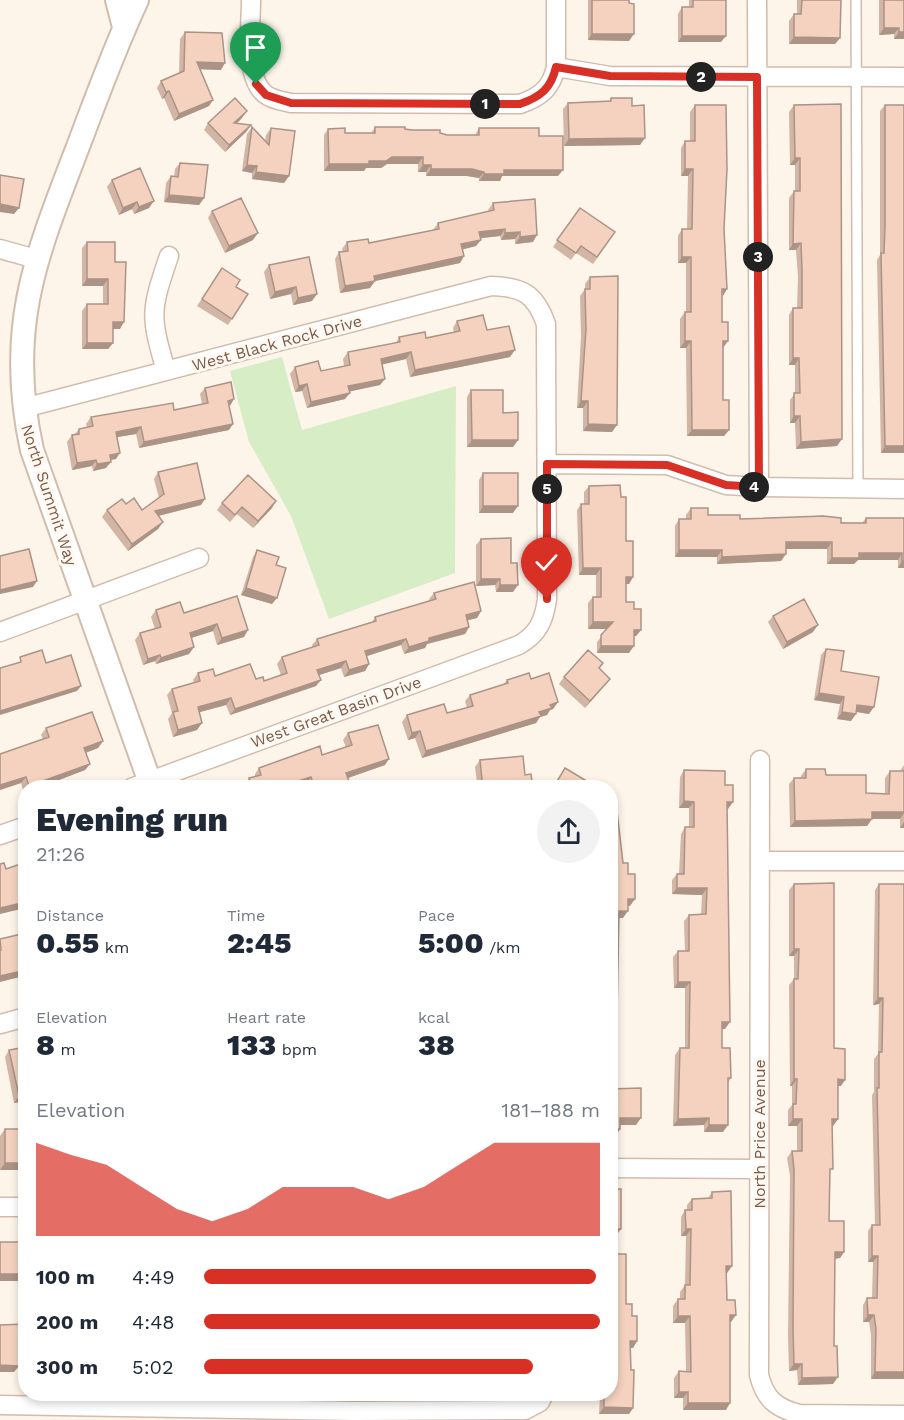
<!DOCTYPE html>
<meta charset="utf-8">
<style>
body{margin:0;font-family:"Work Sans",sans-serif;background:#f2f2f3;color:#1f2937;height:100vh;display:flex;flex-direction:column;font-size:22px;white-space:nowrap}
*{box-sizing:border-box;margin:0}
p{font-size:20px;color:#747a83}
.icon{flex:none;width:33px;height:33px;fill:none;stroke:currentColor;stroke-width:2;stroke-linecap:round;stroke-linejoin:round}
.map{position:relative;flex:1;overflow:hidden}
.details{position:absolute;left:18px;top:780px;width:600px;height:621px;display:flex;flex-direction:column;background:#fff;border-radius:24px;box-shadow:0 3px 9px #0003}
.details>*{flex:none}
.pin{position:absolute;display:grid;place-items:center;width:51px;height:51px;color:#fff;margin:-62px -26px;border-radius:50% 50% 50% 0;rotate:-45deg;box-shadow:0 0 6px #0007}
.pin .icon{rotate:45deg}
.km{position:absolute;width:30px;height:30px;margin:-15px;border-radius:50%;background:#222;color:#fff;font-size:16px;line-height:30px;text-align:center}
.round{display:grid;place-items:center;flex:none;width:63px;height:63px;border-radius:32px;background:#f2f2f3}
.overview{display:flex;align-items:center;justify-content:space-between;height:102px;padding:0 18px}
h1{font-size:33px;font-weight:800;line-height:45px}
.metrics{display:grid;grid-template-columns:repeat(3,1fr);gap:9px;height:102px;padding:6px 18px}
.metrics div{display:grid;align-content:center}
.metrics b{font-size:30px;font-weight:800}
.metrics small{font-size:16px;font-weight:400}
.metrics p{font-size:16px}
.chart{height:168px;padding:12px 18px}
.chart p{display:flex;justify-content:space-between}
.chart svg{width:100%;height:108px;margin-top:6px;fill:#d93025;opacity:.7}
ul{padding:0 18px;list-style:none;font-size:20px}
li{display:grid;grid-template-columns:96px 72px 1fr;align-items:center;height:45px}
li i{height:15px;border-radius:8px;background:#d93025}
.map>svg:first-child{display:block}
.green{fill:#d7edc6}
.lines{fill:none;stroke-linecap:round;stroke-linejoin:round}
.service-casing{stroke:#d1bcad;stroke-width:12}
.minor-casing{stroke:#d1bcad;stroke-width:21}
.tertiary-casing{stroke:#d1bcad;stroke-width:26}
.service{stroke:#fff;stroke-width:9}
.minor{stroke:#fff;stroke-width:18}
.tertiary{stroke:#fff;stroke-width:22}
.wall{fill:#d2b5a4}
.shaded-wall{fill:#ab9386}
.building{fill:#f4d2bf;stroke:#ab9386;stroke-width:1.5}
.route-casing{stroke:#fff;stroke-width:12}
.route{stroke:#d93025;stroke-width:8}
.labels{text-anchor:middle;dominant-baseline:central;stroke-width:6;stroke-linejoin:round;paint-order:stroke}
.street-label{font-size:16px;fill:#7a5a4b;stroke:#fff9f1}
</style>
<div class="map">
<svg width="904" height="1420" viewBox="0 0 904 1420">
<rect width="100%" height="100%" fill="#fdf5e9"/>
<!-- green -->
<path class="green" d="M282 357 302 430 456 386 455 573 329 619 291 516 249 442 230 371Z"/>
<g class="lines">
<defs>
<path id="service" d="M856 0 858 488"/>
<path id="minor" d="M251 0C251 26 244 77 265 94 272 100 283 101 291 103L520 104C540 97 551 89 556 67L610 76 904 77
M757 0 759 487
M556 67V0
M0 249 36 259
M166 371C150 315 150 312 169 256
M24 408 491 286C522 287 535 293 546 324L547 599C544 621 538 634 519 645L131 788
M547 464 667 465 726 485 759 487 904 489
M0 632 199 558
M760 760 759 1375C765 1399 776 1408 799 1414L904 1415
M0 835 26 826
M760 861H904
M0 1024 26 1017
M610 1168 759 1169
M0 1207H26
M0 1405 354 1411 525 1410 540 1402 544 1394"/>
<path id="tertiary" d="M117 0 124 27
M137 0C115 47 97 96 79 144 36 256 5 328 32 450L152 788"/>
</defs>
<!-- service casing -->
<use href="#service" class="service-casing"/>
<!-- minor casing -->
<use href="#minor" class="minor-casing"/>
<!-- tertiary casing -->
<use href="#tertiary" class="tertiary-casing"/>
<!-- service -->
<use href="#service" class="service"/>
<!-- minor -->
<use href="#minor" class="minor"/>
<!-- tertiary -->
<use href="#tertiary" class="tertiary"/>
</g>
<!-- wall -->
<path class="wall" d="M588 0H629V41L588 40Z
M689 0H726L721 42H678V14L682 7H689Z
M797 0H841L840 38 835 44H789V21L794 14H797Z
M879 0H904V39H894V34L879 35Z
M185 32 221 70 200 69 209 106 174 121 164 98 162 99 157 88 161 81 179 73 180 39Z
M611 98 632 106 640 145 564 146 563 109 568 103 609 101Z
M695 105 724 229 727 289 722 296 723 400 729 430 724 436H687L686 348H680V319L685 312H686V263H678V236L682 229H687L688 176H681V148L685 141H690V112Z
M794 105 837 446 796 449 795 423H790V400L795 393V365H789V315L793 308H797L798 277 796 250H789V198L794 191H795V165H790L789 112Z
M885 105 904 453H881L877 260 880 255V111Z
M242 118 237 123 251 125 246 132 225 152 204 130 208 123Z
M252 127 265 141 266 135 271 128 289 176 284 183 252 179V173L242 171 247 134Z
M375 127 405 129 440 133 447 135H475L479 128 539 136 558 176H502L500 181H479V178L467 176H426V172H418V164H387L381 168H366L364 171H324V135L328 129 345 133H371Z
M180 163 204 198 199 205 164 202 166 183 171 176 174 177 175 169Z
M112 180 149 208 134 214 132 209 119 215 107 187Z
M493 203 533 242 515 244V239L501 240 500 236 480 238 476 246 463 249 464 256 460 263 375 281 370 288 340 293 335 259 339 252 343 251 342 249 347 242 369 243 433 230 438 223 489 211 488 210Z
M580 208 615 232 593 264 576 253 571 260 553 247Z
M212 211 253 240 225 253 208 218Z
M87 242 115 262 120 329H113V343L108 349H82V311L87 304H103V286H82V248Z
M269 265 312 301 293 305 291 294 270 299 264 272Z
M222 268 236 287 248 294 228 325 197 306Z
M590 277 612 432 583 431V408H577L581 336 580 296 585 289V284Z
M457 321 487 330 510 357 410 377 406 359 382 364 380 385 349 391 345 399 307 408 302 391 295 392 290 374 295 367 321 371 344 366 343 359 348 352 396 343 399 337 426 338 454 332 453 328Z
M205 388 229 406V430L139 448 136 434 117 437 116 459 111 460 106 468 93 471 92 466 72 470 67 442 72 435H74L79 429 87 427 86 424 91 417 174 410 202 404 200 394Z
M471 390 503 413 518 440 513 447H467V397Z
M158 472 201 505 158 516 163 522 158 529 128 551 102 517 107 510 126 504 142 510 159 498 154 479Z
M483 473 513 513H479V480Z
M589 486 621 497 626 541 633 577 629 584H626V602L634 609 641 630 636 636H634L629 653H597V642L607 629H588V603L593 597H596V575H579L577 510 581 504H584V492Z
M222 503 272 508 253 528 237 514 230 522 217 510Z
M691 508 708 515 740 519 862 523 866 518H904V568H898V560H858L854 564H827V549H786V554L781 561 717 564V557H675V526L679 519H686V515Z
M481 539 511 563 513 592H496L495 585 476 586V545Z
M257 550 276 565 272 604 241 595 253 557Z
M434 593 481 611 477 618 468 620 469 627 465 634 427 644 425 648 404 654 401 645 367 656 369 664 365 671 344 677 341 668 319 675 316 686 230 715 226 705 199 712 197 730 173 737 168 719 172 713 167 695 172 689 194 682 193 680 198 673 215 676 256 679 264 681 281 675 277 664 282 657 313 647 312 645 317 639 372 622 375 617 430 601 429 599Z
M237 596 244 637 217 645 213 631 191 638 194 647 189 654 156 664 155 661 143 665 135 640 140 633 155 629 151 617 156 610 184 613Z
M773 616 813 632 783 649 768 622Z
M826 649 841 671 869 714 856 712 851 721 837 719 840 704 814 700 821 655Z
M599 669 605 685 585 708 559 684 564 677Z
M531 679 558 702 553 709 550 710 547 715 540 717 536 723 422 758 415 738 408 740 402 722 407 715 447 713 467 708 465 701 470 695 503 685 507 680Z
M46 728 103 741 98 748 86 753 90 764 85 770 38 788H26V792L24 793 21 783 0 790V754L43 739 41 735Z
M348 733 385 765 348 778 343 788H308L307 784 247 782 249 778 255 777V774L259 768 322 755 346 747 343 740Z
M480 760 525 775 477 782 475 767Z
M904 765V828H900V819H872L867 826 790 827 789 784 794 778H801V776L806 769 826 775 866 793 885 794V778L890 771H900Z
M684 770 725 785 728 809H727L725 1029H722V1048L731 1078 728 1083 723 1132H704V1125L673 1126 675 1055 680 1048H685V988H674L673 957 678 951H685L684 921 689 915H701L702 895 672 894V880L677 874H679L681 834 685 827H689V808H679L680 777Z
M794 884 834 1048 841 1086H838V1119L833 1126 830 1174 829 1221 844 1252 840 1258 835 1259 833 1384 798 1385 797 1370 789 1371 788 1336 790 1176 787 1158 792 1151H797V1126H788V1110L792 1105V1086H790L789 985 794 979V956H789V890Z
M879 884H904V1379H871V1335L869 1322H863V1305L867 1298H872L873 1262H868V1231L872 1225H875L872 1095 874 1092V1059L878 1054 879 1004 873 1005 875 890Z
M26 1047V1101L14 1103 5 1057 9 1050Z
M5 1129H26V1178H20V1170H0V1136Z
M712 1192 732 1266 727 1273V1300L736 1315 730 1322 726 1410H683V1398H674V1378L679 1371H686L685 1323H673V1306L678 1299H680V1292L685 1285 686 1236H681V1217L685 1210H687V1205L692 1199 708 1198Z
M626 1304 632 1316 637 1341 633 1348H630L633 1408 629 1414H599L600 1396H588V1394H610Z"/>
<!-- shaded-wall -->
<path class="shaded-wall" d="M884 28H899L894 34 879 35Z
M899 32H904V39H894Z
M592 34H634L629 41 588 40Z
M682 36H726L721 42H678Z
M794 37 840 38 835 44H789Z
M197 62 225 63 221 70 193 69Z
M169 91 164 98 162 99 166 92Z
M213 100 209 106 174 121 179 114Z
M247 111 242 118 230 130 234 123Z
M251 125 246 132 225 152 229 145Z
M645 138 640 145 564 146 569 139Z
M392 157H423L418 164H387L381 168H366L364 171H324L329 164 369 161Z
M795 158H800L795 165H790Z
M247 165 257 166 252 173 242 171Z
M423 165H431L426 172H418Z
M431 169H472L484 172 479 178 467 176H426Z
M685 169H693L688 176H681Z
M504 170H563L558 176H502L500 181H479L484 174Z
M256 172 289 176 284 183 252 179Z
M169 195 204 198 199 205 164 202Z
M154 201 149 208 134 214 139 207Z
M137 202 132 209 119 215 123 208Z
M0 204 19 208 14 214 0 212Z
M505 229 500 236 474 239 479 232Z
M520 232 515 239 501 240 505 233Z
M258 233 253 240 225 253 229 246Z
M537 235 533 242 515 244 520 237Z
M481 240 476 246 457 251 461 244Z
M801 243 796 250H789L793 244Z
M464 256 460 263 375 281 370 288 340 293 345 286 374 276Z
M682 257H691L686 263H678Z
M87 279H108L103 286H82Z
M296 287 291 294 270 299 275 292Z
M722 289H727L723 296Z
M317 294 312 301 293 305 298 298Z
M113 322H124L120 329H108Z
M685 341H691L686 348H680Z
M723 341H728L723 348Z
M87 343H113L108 349H82Z
M515 350 510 357 410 377 415 370Z
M411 352 406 359 376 366 381 359Z
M793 358H799L795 365H789Z
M385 379 380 385 343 393 348 386Z
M307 384 302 391 295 392 299 386Z
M350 393 345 399 307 408 311 402Z
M234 399 230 406 228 401Z
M581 401H588L583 408H577Z
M794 416H800L795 423H790Z
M233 424 229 430 139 448 144 442Z
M588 424 617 425 612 432 583 431Z
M141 427 136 434 112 438 116 432Z
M692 430H729L724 436H687Z
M842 439 837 446 796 449 801 442Z
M472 440H518L513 447H467Z
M885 446H904V453H881Z
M120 453 116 459 105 461 110 455Z
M96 460 92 466 72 470 77 463Z
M111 462 106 468 93 471 97 464Z
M205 499 201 505 150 518 155 511Z
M276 501 272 508 253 528 258 521Z
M483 506H518L513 513H479Z
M163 522 158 529 128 551 132 544Z
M786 542H832L827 549H781Z
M679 550H722L717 557H675Z
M859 553H902L898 560H858L854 564H827L832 558Z
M786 554 781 561 717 564 722 557Z
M902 561H904V568H898Z
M583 568H601L596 575H579Z
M626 577H633L629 584H621Z
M481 579H500L495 585 476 586Z
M37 581 33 587 0 594V590Z
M500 585H518L513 592H496Z
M246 588 277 598 272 604 241 595Z
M481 611 477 618 461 622 466 615Z
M593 622H613L609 629H588Z
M217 624 213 631 185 640 190 633Z
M818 625 813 632 783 649 787 642Z
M469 627 465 634 427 644 425 648 404 654 409 647 429 638Z
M248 630 244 637 217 645 222 638Z
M634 630H641L636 636H629Z
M406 639 401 645 361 658 365 651Z
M601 646H634L629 653H597Z
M194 647 189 654 156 664 161 658Z
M160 655 155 661 143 665 148 659Z
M346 661 341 668 313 677 317 670Z
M369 664 365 671 344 677 349 670Z
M610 679 605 685 585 708 590 701Z
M321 680 316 686 230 715 235 709Z
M81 686 77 691 0 715V711Z
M819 693 844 697 840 704 814 700Z
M231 698 226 705 193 714 198 707Z
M558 702 553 709 550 710 547 715 540 717 536 723 422 758 426 751 539 712 550 705Z
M857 705 874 707 869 714 852 711Z
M842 712 856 714 851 721 837 719Z
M202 723 197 730 173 737 178 730Z
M420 731 415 738 408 740 412 733Z
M103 741 98 748 79 755 84 748Z
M389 759 385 765 342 780 346 773Z
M90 764 85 770 38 788H28L29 786Z
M26 777 21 783 0 790V785Z
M311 777 307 784 295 788H284L286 785Z
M349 781 343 788H328Z
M684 801 694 802 689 808H679Z
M727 802H733L728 809H722Z
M872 812H904V813L900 819H867Z
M872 819 867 826 790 827 795 821Z
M904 822V828H900Z
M677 888H707L702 895 672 894Z
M628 899H635L630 906H624Z
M26 902 21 909 0 914V908Z
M619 911H628L623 918H615Z
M794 949H799L794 956H789Z
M26 970V974L24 976 0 982V976Z
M678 982H690L685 988H674Z
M878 998H883L879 1004 873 1005Z
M610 1015H617L613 1021H610Z
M722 1022H730L725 1029H717Z
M794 1079H797L792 1086H790Z
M838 1079 845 1080 841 1086H834Z
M26 1095V1101L14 1103 19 1096Z
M620 1118H641L636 1125H615Z
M709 1118 704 1125 673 1126 678 1119Z
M793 1119H802L797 1126H788Z
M832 1119H838L833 1126H828Z
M709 1125H728L723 1132H704Z
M610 1129H620L616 1136H610Z
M5 1163H25L20 1170H0Z
M25 1171 26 1178H20Z
M610 1229H621L616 1236H610Z
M686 1229H691L686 1236H681Z
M835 1252H844L840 1258 830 1259Z
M872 1256H878L873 1262H868Z
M726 1266H732L727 1273H722Z
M0 1274H25L20 1281H0Z
M730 1315H736L731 1322H725Z
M868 1315H874L869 1322H863Z
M678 1316H690L685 1323H673Z
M630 1341H637L633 1348H625Z
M19 1356H26V1363H14Z
M794 1364H802L797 1370 789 1371Z
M0 1365 19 1366 14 1372H0Z
M875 1372H904V1379H871Z
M838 1377 833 1384 798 1385 802 1378Z
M679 1392H688L683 1398H674Z
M590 1394H602L600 1396H588Z
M688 1403H730L726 1410H683Z
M604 1407 633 1408 629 1414H599Z"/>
<!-- building -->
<path class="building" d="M592 0H629V3L634 4V34H592Z
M693 0H726V36H682V7H693Z
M802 0H841L840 38 794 37V14H801Z
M884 0H904V32H899V28H884Z
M185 32 222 33 225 63 197 62 213 100 179 114 169 91 166 92 161 81 184 71Z
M235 98 247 111 234 123 251 125 229 145 208 123Z
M611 98H632V106L644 105 645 138 569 139 568 103 611 101Z
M841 104 842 439 801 442 800 416H794V393H800L799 358H793V308H802V270L801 243 793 244 794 191H800V158H795L794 105Z
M695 105H726L727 169 724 229 727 289H722V322H728V341H723V400H729V430H692L691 341H685V312H691V257H682V229H692L693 169H685V141H695Z
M885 105H904V446H885L881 253H884L885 226Z
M252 127 269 145 271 128 295 131 289 176 256 172 257 166 247 165Z
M375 127H405V129L412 130H440V133L447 135H479V128H539V136H563V170H504V174H484V172L472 169H431V165H423V157H392L386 161H369V164H329L328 129 345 128V133H375Z
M180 163 208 165 204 198 169 195 171 176 178 177Z
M140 168 154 201 139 207 137 202 123 208 112 180Z
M0 175 24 179 19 208 0 204Z
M241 198 258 233 229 246 212 211Z
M535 199 537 235 520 237V232L505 233V229L479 232 481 240 461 244 464 256 374 276 375 281 345 286 339 252 348 251 347 242 368 239 369 243 439 229 438 223 494 210 493 203Z
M580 208 615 232 597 257 581 246 576 253 557 240Z
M87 242H115V262H126L124 322H113V343H87V304H108V279H87Z
M309 257 317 294 298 298 296 287 275 292 269 265Z
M222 268 240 280 236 287 248 294 232 319 202 299Z
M618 276 617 425 588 424V401H581L586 329 585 289H590V277Z
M483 315 487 330 509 326 515 350 415 370 411 352 381 359 385 379 348 386 350 393 311 402 307 384 299 386 295 367 318 361 321 371 350 365 348 352 400 342 399 337 425 332 426 338 460 331 457 321Z
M231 382 234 399 228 401 233 424 144 442 141 427 116 432 120 453 110 455 111 462 97 464 96 460 77 463 72 435 79 434V429L93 426 91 417 173 403 174 410 208 403 205 388Z
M471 390H503V413L518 412V440H472Z
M197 463 205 499 155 511 163 522 132 544 107 510 122 499 126 504 134 498 142 510 164 494 158 472Z
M483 473H518V506H483Z
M248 475 276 501 258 521 242 507 235 515 222 503Z
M620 485 621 497H626V541H633V577H626V602H634V609H641V630H634V646H601V635L613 622H593V597H601V568H583L581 504H589V486Z
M691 508H708V515H740V519L823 516 841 518V523H866V518H904V561H902V553H859V558H832V542H786V554L722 557V550H679V519H691Z
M511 538V563H517L518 585H500V579H481V539Z
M29 549 37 581 0 590V556Z
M257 550 279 557 276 565 286 568 277 598 246 588Z
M474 582 481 611 466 615 469 627 429 638V641L409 647 406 639 365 651 369 664 349 670 346 661 317 670 321 680 235 709 231 698 198 707 202 723 178 730 173 712 178 711 172 689 200 681 198 673 213 669 215 676 250 664 256 679 263 677 264 681 287 673 282 657 319 645 317 639 376 621 375 617 436 599 434 593Z
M237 596 248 630 222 638 217 624 190 633 194 647 161 658 160 655 148 659 140 633 161 627 156 610 180 602 184 613Z
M804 599 818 625 787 642 773 616Z
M826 649 844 651 841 671 879 677 874 707 857 705 856 714 842 712 844 697 819 693Z
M42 650 46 663 71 655 81 686 0 711V668L21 662 20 657Z
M588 650 603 663 599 668 610 679 590 701 564 677Z
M529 673 531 679 549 673 558 702 550 705 552 708 539 712 541 716 426 751 420 731 412 733 407 715 444 704 447 713 473 706 470 695 508 683 507 680Z
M92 712 103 741 84 748 90 764 29 786 26 777 0 785V754L49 737 46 728Z
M378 725 389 759 346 773 349 781 328 788H315L311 777 286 785 287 788H230L250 781 249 778 261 775 259 768 320 746 322 755 352 745 348 733Z
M523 756 525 775 531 774 533 788H460L482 780 480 760Z
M565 768 595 786 594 788H553Z
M806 769H825L826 775H866V793L889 794 890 771H904V812H872V819L795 821 794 778H806Z
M684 770 725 771V785H733V802H727L730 1022H722V1048H730L731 1078H728V1125H709V1118L678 1119 680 1048H689L690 982H678V951H689V915L706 914 707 888H677V874H684L685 827H694V802L684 801Z
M224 783 226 788H208Z
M617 811 623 863H628V874H635V899H628V911H619L617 1015H610V812Z
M26 862V895L23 896 26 902 0 908V864L4 863 6 869Z
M834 883V1048L845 1049V1080L838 1079V1119H832L833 1169H830L829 1221H844V1252H835L834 1346H837L838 1377 802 1378V1364H794L793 1329 794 1169 792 1151H802V1119H793V1104H796L797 1079H794V979H798L799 949H794V884Z
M879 884H904V1372H875L876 1329 874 1315H868L867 1298H877L878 1256H872V1225H880L877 1088H879V1052H882L883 998H878Z
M26 933V970L0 976V950H1L0 939Z
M26 1047V1095L19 1096 9 1050Z
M641 1088V1118H620V1129H610V1089Z
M5 1129H26V1171L25 1163H5Z
M610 1189H621V1229H610Z
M731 1191 732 1266H726L727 1300H735L736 1315H730V1403H688V1392H679V1371L691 1372 690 1316H678V1299H685V1285H690L691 1229H686L685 1210H692V1199L712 1198V1192Z
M0 1242H26L25 1274H0Z
M610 1254H626V1304H632V1316H637V1341H630L631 1370H634L633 1408 604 1407V1394H610Z
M26 1324V1356H19V1366L0 1365V1325Z"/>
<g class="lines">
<defs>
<path id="route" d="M256 84 266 95 291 103 520 104C540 97 551 89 556 67L610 76 757 77 759 487 726 485 667 465 547 464V599"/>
</defs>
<!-- route casing -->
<use href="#route" class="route-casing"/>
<!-- route -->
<use href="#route" class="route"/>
</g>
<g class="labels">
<!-- street labels -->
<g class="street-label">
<text transform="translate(277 343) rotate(-15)">West Black Rock Drive</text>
<text transform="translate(49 495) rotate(72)">North Summit Way</text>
<text transform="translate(336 712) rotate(-20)">West Great Basin Drive</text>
<text transform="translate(759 1134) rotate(-90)">North Price Avenue</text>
</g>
</g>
</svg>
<div class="pin" style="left:256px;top:84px;background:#1e9e55"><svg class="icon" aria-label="arrive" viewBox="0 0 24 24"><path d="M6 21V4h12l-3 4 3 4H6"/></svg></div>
<div class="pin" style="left:547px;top:599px;background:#d93025"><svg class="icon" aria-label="check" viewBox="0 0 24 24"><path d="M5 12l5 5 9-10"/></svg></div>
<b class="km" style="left:485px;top:104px">1</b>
<b class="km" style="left:701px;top:77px">2</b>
<b class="km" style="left:758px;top:257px">3</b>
<b class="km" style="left:754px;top:487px">4</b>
<b class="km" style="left:547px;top:489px">5</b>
<section class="details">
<div class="overview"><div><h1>Evening run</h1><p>21:26</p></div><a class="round"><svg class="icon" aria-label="share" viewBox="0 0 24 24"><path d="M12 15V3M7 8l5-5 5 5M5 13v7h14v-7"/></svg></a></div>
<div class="metrics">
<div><p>Distance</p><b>0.55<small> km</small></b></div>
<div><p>Time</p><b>2:45</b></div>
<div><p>Pace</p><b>5:00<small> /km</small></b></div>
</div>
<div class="metrics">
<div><p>Elevation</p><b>8<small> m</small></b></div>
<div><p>Heart rate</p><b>133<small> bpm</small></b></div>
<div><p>kcal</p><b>38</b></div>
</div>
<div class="chart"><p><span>Elevation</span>181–188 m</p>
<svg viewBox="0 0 160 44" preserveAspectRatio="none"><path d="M0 44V6L10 11L20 15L30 24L40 33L50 38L60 33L70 24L80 24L90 24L100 29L110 24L120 15L130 6L140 6L150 6L160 6V44z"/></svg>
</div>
<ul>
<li><b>100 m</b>4:49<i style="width:99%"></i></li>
<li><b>200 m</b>4:48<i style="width:100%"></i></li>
<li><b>300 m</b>5:02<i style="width:83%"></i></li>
</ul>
</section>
</div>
